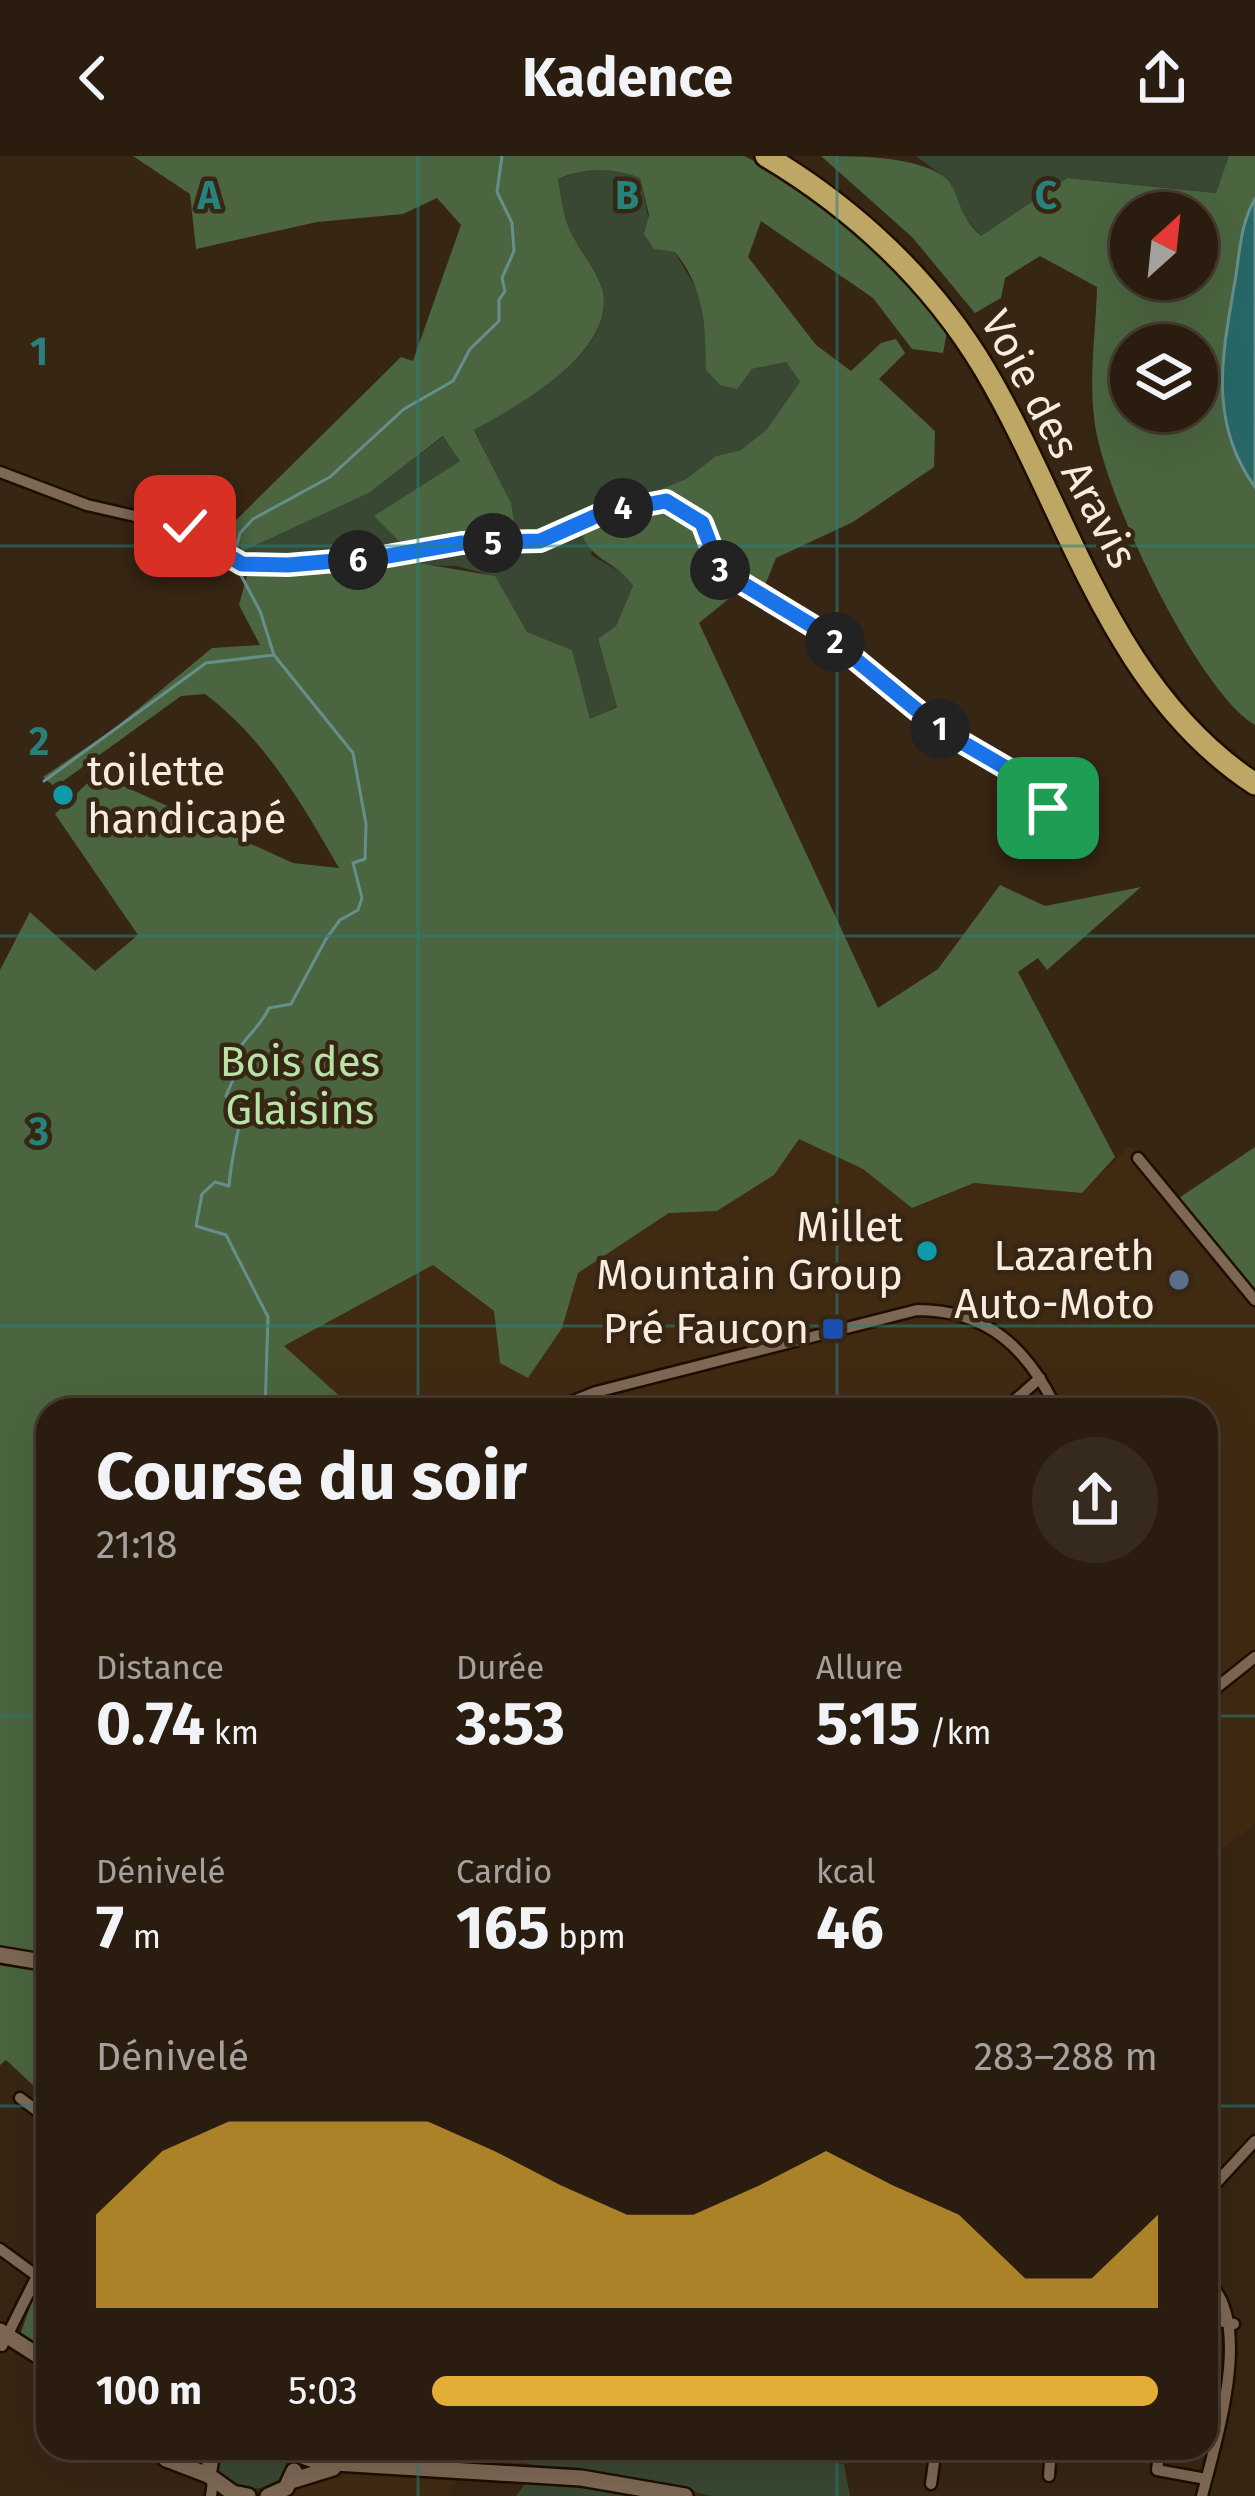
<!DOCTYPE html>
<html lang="fr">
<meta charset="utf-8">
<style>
body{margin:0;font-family:"Fira Sans",sans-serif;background:#36291d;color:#f1f3f6;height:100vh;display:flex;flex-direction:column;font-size:45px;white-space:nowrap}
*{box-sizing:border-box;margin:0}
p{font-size:39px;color:#a5a19e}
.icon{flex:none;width:66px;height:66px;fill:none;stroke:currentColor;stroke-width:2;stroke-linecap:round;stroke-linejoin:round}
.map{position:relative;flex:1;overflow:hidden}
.details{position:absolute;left:36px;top:1242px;width:1182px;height:1062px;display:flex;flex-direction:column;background:#2a1c0f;border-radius:36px;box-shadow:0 12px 48px #0002,0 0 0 3px #463a2f}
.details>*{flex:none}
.needle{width:78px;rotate:27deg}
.tools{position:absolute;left:1110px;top:36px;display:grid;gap:24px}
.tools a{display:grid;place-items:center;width:108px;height:108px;border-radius:50%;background:#2a1c0f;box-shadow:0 12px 48px #0002,0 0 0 3px #463a2f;font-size:60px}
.pin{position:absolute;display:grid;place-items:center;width:102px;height:102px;color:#fff;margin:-51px;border-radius:24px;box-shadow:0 6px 18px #0006}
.km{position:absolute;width:60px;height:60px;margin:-30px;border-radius:50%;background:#222;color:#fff;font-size:33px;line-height:60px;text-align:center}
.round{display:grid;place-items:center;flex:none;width:126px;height:126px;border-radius:63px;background:#36291d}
.summary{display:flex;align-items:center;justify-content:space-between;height:204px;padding:0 60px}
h1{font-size:66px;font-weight:700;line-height:90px}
.metrics{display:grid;grid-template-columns:repeat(3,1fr);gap:18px;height:204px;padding:12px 60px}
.metrics div{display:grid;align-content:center}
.metrics b{font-size:60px;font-weight:700}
.metrics small{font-size:33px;font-weight:400}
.metrics p{font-size:33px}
.chart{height:336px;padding:24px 60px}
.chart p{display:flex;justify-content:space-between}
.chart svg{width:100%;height:216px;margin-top:12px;fill:#e3ae35;opacity:.7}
ul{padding:0 60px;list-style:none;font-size:39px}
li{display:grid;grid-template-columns:192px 144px 1fr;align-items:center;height:90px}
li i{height:30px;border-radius:15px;background:#e3ae35}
header{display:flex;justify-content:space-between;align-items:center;height:156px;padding:0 60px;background:#2a1c0f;font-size:54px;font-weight:700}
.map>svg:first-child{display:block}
.built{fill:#412a12}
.green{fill:#394832}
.forest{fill:#4b6540;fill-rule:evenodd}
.water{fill:#286767;stroke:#668f8c;stroke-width:3}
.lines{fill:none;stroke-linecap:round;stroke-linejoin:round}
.stream{stroke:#668f8c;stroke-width:3}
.street-casing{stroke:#1e0e00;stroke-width:15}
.secondary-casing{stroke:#1e0e00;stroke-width:20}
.highway-casing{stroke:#1e0e00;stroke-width:26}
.street{stroke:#7e6855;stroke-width:10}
.secondary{stroke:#7e6855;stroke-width:15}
.highway{stroke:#bea764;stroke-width:21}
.route-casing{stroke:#fff;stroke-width:24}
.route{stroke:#1a73e8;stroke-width:15}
.grid{fill:none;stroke:#26827a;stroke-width:3;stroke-opacity:0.55}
.culture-dot{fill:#0f9aa8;stroke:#382614;stroke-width:4.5}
.service-dot{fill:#5c6f8a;stroke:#382614;stroke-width:4.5}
.transit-dot{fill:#1a4fb4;stroke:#382614;stroke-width:4.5}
.labels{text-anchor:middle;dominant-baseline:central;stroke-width:9;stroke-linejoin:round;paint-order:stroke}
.street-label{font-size:42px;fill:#f8ece1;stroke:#382614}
.poi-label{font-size:42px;fill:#f8ece1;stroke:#382614;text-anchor:end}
.park-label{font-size:42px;fill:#b8e3a6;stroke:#382614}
.grid-label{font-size:39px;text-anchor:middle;font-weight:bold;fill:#26827a;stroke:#382614;stroke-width:9;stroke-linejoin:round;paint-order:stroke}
</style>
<header><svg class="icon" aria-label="back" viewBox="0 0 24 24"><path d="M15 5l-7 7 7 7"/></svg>Kadence<svg class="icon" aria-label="share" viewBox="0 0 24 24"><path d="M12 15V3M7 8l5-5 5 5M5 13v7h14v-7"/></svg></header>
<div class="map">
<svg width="1255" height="2340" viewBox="0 0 1255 2340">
<rect width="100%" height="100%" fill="#382614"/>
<!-- built -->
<path class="built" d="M799 982 863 1013 912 1052 974 1027 1082 1037 1130 990 1173 1046 1255 1133V1668L1207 1705 1206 1254H355L284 1191 433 1109 494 1156 500 1207 562 1172 578 1117 670 1057 717 1055 774 1019Z
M299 2292H458L460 2299 644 2323 711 2340H627L465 2313 446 2340H275L308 2306Z"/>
<!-- green -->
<path class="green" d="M916 0H1229L1217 37 1067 22 981 80 957 52 948 24Z
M588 13H613L640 22 655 93 675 96 700 139 706 190 752 213 786 206 800 226 766 274 741 294 716 300 686 323 603 357 591 399 626 419 633 430 616 470 598 484 617 550 590 564 572 494 527 476 494 420 456 410 251 405 243 395 369 337 444 280 460 305 374 361 511 347 474 273C518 250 615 198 603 136 598 113 576 91 567 69 562 55 561 38 558 23Z
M222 2292 284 2295 287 2322C261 2339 239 2333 216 2316Z
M458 2292H838L834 2307 844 2308 850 2340H711L644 2323 460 2299Z
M530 2321 627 2340H516Z"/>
<!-- forest -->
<path class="forest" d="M133 0H744C824 39 890 108 947 175L943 197 912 193 873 142 761 65 748 101 816 189 851 215 881 187 896 183 905 197 879 223 935 275 934 311 853 366 776 402 764 432H742L699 467 878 852 938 813 1000 729 1045 750 1141 731 1047 814 1038 802 1018 816 1115 1001 1082 1037 974 1027 912 1052 863 1013 799 983 774 1019 717 1055 669 1057 578 1117 562 1172 528 1222 500 1207 494 1155 433 1109 284 1190 355 1254H48V1943L6 1904 0 1909V814L30 756 95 815 138 779 55 658 97 618 293 707 339 712C302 648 265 583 205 538L181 540 55 631 43 621 115 572 212 492 260 489 239 449 251 405 382 401 495 420 527 476 572 494 590 563 617 551 598 483 616 470 633 430C619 407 594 406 583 381L603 357 686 323 716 300 741 294 766 274 800 226 786 206 752 213 737 233 720 229 706 214C705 169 705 133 675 96L654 93 644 78 649 59 640 22C609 11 588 11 558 23 561 38 562 55 568 70 576 91 598 114 603 136 614 198 518 250 474 274L511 347 517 387 409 395 374 360 460 305 443 280 369 337 243 395 226 374 401 201 413 205 461 69 437 42 403 58 317 66 196 93 190 38Z
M821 0C860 0 921 0 948 24 962 44 956 56 981 80L1067 22 1216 37 1229 0H1255V569C1196 534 1100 330 1094 261 1089 219 1096 173 1097 131L1040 100 1005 122 1001 142 975 157 912 81ZM1131 57H1197V123H1131ZM1131 189H1197V255H1131Z
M1255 991V1133L1173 1046Z
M48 2100V2200L20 2179Z"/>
<!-- water -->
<path class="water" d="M1255 43V331C1207 265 1223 196 1235 125 1240 96 1240 69 1255 43Z"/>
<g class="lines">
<!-- stream -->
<path class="stream" d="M235 396 240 377 253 363 330 321 404 253 453 225 470 193 499 165V144L505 135 502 122 514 95 512 67 497 36 502 0
M236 410 260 455 274 499 353 597 366 668 365 703 353 707 362 742 358 754 340 764 326 783 291 848 269 852C259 873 247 878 236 898L245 910 235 919 226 940 236 952 243 950C238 977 231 1003 229 1030L215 1026 202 1038 196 1070 226 1079 268 1161 265 1254
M44 625 206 507 274 499"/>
<defs>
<path id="street" d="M0 316 87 349 208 377 222 396 242 408 355 404 462 387 540 385 603 357 666 345 702 367 720 414 821 475 941 574 1025 623 1049 652
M1138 1002 1255 1144
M551 1254 596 1236 917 1154C988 1154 1028 1193 1057 1254
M1004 1254 1040 1222
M1206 1540 1255 1501
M20 1942 48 1963
M1206 2038 1255 1985
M0 2093 37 2120 2 2190
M37 2120 48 2088
M1206 2162 1234 2168
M1160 2292 1157 2314 1206 2323
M1049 2320 1051 2292
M931 2328 936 2292
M211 2340 213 2325
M1202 2340C1216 2285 1255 2162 1206 2125"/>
<path id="secondary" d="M0 1799 48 1807
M0 2175 48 2206
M155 2292 166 2303 208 2319
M163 2292 180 2298 212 2293
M213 2292 208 2319 233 2337 248 2340
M291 2296 319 2306 581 2322 685 2340
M291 2325 333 2312
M268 2340 286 2332 294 2315"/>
<path id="highway" d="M766 0C855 53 932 125 985 214 1069 356 1110 533 1255 628"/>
</defs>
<!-- street casing -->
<use href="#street" class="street-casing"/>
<!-- secondary casing -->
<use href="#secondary" class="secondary-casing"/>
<!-- highway casing -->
<use href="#highway" class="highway-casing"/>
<!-- street -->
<use href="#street" class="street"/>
<!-- secondary -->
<use href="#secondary" class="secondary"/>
<!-- highway -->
<use href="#highway" class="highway"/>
</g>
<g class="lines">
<defs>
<path id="route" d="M185 370 208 377 222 396 242 408 288 409 382 401 462 387 540 385 603 357 666 345 702 367 720 414 821 475 941 574 1025 623 1048 652"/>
</defs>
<!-- route casing -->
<use href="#route" class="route-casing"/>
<!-- route -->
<use href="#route" class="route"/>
</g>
<!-- grid -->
<path class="grid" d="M418 0V1254M837 0V1254M0 390H1255M0 780H1255M0 1170H1255M0 1560H48M1206 1560H1255M0 1950H48M1206 1950H1255M418 2292V2340M837 2292V2340"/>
<!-- markers -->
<g class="culture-dot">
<circle cx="63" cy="639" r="12"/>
<circle cx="927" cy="1095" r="12"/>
</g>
<circle class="service-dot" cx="1179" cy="1124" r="12"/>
<rect class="transit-dot" x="821" y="1161" width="24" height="24" rx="6"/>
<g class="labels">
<!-- street labels -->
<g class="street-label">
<text transform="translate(1059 283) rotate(62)">Voie des Aravis</text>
</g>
<!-- poi labels -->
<g class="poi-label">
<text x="87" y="615" text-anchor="start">toilette<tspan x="87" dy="48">handicapé</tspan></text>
<text x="903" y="1071">Millet<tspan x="903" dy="48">Mountain Group</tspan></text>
<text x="1155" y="1100">Lazareth<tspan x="1155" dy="48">Auto-Moto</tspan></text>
<text x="809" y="1173">Pré Faucon</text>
</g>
<!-- park labels -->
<g class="park-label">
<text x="300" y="906">Bois des<tspan x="300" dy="48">Glaisins</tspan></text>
</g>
</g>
<g class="grid-label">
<text x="209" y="53">A</text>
<text x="627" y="53">B</text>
<text x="1046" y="53">C</text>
<text x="39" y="209">1</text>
<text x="39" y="599">2</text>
<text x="39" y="989">3</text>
</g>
</svg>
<div class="tools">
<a><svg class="needle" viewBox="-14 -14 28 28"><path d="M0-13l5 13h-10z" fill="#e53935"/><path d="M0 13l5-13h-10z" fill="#a5a19e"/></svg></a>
<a><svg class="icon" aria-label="layers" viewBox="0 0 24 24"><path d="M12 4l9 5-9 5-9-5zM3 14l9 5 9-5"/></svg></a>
</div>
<div class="pin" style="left:1048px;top:652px;background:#1e9e55"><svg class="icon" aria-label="arrive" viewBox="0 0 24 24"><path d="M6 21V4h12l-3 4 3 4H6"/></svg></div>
<div class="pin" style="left:185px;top:370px;background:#d93025"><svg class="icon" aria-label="check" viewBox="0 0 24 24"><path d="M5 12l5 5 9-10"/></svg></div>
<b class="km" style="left:940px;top:573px">1</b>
<b class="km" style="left:835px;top:486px">2</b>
<b class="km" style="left:720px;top:414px">3</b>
<b class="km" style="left:623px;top:352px">4</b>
<b class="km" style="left:493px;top:387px">5</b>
<b class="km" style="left:358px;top:404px">6</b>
<section class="details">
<div class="summary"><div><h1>Course du soir</h1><p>21:18</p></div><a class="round"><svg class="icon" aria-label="share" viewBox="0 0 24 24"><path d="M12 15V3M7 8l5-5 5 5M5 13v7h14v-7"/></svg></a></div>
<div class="metrics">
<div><p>Distance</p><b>0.74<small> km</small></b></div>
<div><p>Durée</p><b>3:53</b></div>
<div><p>Allure</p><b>5:15<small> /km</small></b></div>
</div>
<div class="metrics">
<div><p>Dénivelé</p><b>7<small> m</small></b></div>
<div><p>Cardio</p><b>165<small> bpm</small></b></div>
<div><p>kcal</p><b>46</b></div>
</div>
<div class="chart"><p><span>Dénivelé</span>283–288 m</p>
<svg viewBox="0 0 160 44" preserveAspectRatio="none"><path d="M0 44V25L10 12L20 6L30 6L40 6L50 6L60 12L70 19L80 25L90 25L100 19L110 12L120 19L130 25L140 38L150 38L160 25V44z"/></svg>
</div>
<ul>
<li><b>100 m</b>5:03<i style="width:100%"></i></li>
</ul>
</section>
</div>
